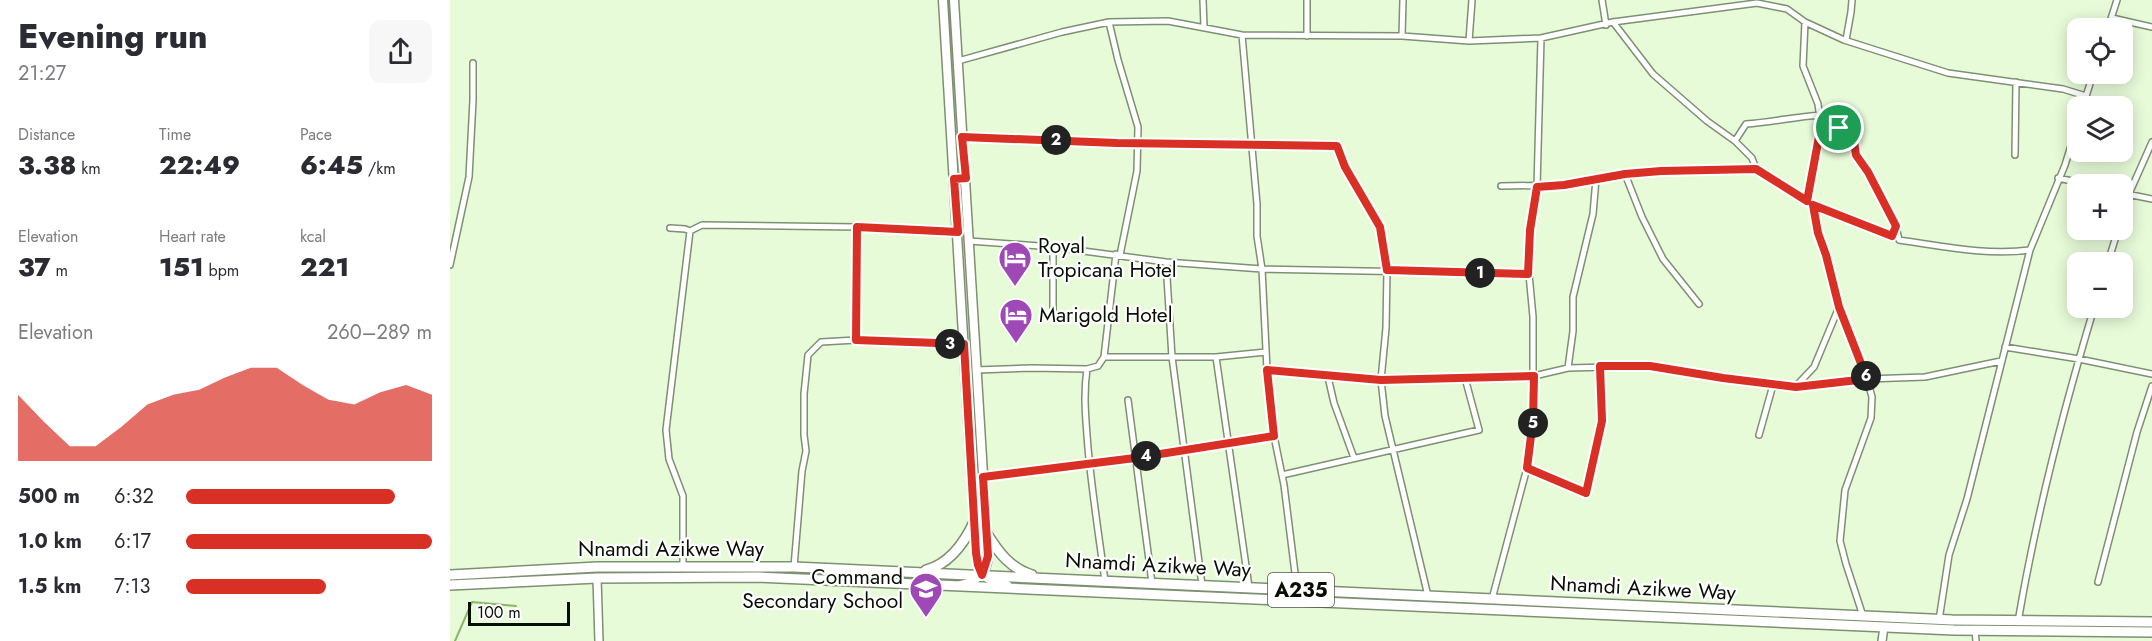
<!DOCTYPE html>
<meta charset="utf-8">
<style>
body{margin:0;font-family:Jost,sans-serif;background:#f7f7f7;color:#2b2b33;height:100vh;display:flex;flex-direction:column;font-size:22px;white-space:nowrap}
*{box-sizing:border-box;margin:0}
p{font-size:20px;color:#7c7c81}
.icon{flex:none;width:33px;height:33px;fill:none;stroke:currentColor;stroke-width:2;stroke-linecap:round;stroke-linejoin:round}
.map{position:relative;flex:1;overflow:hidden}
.details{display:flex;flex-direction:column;background:#fff;width:450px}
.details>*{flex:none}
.tools{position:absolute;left:1617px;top:18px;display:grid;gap:12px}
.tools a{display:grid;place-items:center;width:66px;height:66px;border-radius:12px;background:#fff;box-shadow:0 3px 15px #0003;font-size:30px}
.scale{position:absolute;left:18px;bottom:15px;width:102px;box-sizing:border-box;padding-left:6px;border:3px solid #070e04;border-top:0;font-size:16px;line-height:21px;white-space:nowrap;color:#070e04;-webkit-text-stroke:4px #fff;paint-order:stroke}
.pin{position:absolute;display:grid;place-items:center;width:51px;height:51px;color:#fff;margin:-26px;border:3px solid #fff;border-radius:50%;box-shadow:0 2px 6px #0007}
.km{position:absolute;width:30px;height:30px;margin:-15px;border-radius:50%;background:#222;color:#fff;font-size:16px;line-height:30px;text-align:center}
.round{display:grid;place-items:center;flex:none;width:63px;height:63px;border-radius:12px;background:#f7f7f7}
.head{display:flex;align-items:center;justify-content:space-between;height:102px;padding:0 18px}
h1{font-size:33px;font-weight:800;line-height:45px}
.figures{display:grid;grid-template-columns:repeat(3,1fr);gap:9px;height:102px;padding:6px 18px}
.figures div{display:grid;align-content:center}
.figures b{font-size:26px;font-weight:800}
.figures small{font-size:16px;font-weight:400}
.figures p{font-size:16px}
.chart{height:168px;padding:12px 18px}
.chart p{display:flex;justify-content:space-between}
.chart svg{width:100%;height:108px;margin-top:6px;fill:#d93025;opacity:.7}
ul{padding:0 18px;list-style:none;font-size:20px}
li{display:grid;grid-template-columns:96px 72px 1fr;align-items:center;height:45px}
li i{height:15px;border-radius:8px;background:#d93025}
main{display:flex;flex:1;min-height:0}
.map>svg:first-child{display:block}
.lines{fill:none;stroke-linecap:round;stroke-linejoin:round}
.stream{stroke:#8ab569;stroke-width:2}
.minor-casing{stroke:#7e9072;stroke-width:8}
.tertiary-casing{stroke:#7e9072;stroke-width:10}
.primary-casing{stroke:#7e9072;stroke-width:11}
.trunk-casing{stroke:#7e9072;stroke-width:12}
.minor{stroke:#fff;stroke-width:5}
.tertiary{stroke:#fff;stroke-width:7}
.primary{stroke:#fff;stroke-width:8}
.trunk{stroke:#fff;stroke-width:9}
.route-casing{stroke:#fff;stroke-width:12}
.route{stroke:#d93025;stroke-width:8}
.labels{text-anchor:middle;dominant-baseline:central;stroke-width:4.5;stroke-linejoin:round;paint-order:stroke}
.shield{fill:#fff;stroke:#51564f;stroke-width:1.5}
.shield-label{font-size:20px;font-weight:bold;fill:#070e04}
.poi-label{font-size:21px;fill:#070e04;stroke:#fff;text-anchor:start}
.street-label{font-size:21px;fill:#070e04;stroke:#fff}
</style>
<main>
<section class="details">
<div class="head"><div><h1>Evening run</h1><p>21:27</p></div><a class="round"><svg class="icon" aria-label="share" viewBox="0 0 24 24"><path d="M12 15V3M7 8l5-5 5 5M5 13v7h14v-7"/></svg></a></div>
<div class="figures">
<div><p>Distance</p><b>3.38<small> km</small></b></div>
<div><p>Time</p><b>22:49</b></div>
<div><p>Pace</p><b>6:45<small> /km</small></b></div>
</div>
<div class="figures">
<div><p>Elevation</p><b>37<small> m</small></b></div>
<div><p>Heart rate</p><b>151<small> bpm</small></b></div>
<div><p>kcal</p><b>221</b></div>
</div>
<div class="chart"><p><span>Elevation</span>260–289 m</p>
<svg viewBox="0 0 160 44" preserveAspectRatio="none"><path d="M0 44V17L10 28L20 38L30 38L40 30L50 21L60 17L70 15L80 10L90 6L100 6L110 13L120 19L130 21L140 16L150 13L160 17V44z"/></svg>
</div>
<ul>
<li><b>500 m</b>6:32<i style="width:85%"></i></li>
<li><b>1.0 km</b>6:17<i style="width:100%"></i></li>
<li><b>1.5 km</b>7:13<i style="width:57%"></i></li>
</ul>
</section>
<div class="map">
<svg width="1702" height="641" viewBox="0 0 1702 641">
<rect width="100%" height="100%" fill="#e7fbd9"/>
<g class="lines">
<!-- stream -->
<path class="stream" d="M5 641 22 602 66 606"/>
<defs>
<path id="minor" d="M753 0 754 27
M1152 0 1156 25
M1662 18 1702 27
M659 22 668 60 688 127 687 171 670 255
M1163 22 1203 74 1257 121 1285 141 1302 158 1306 169 1363 205 1442 236 1446 226 1449 240C1492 246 1537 256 1580 250
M1355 22 1353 66 1368 104 1371 126 1357 201
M1658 28 1667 0
M792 35 807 204V236L812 269 817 370 824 436 834 485 847 589
M857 36V0
M952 36 953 0
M1396 40 1401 12 1402 0
M1019 41 1022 0
M508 61 612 32 659 22 718 21 792 35 952 36 1019 41 1091 38 1163 22 1307 3 1337 9 1355 22 1394 40 1498 73 1613 89 1636 96
M1633 106 1643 74
M1371 126 1389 128 1399 134 1404 141 1406 155 1418 172 1446 226
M512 137 667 143 887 146 895 167 930 227 937 270 936 328 931 380 935 416 978 596
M1285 141 1296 124C1321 122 1345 117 1370 115
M1565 155 1566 82
M1175 174 1192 217 1213 259 1249 304
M1608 178 1636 184
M1051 186 1114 185 1175 174 1211 171 1306 169
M1672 193 1702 199
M1363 205 1368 233 1376 256 1389 307 1417 379 1422 397 1421 418 1395 490 1390 541 1396 564 1413 616
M1672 215 1679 194 1702 142
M407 227 406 340 514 344
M220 228 235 229 240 231 252 225 407 227 508 232
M519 241 603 247 716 262 812 269 1079 274
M716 262 722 357 752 585
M1658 262 1668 230
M0 265 19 177 23 100V63
M603 316V247
M1555 347 1629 359 1702 374
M654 357H766L816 352
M766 357 799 587
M1118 368 1123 331V297L1143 214 1146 179
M637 369C633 396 636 421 638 448 642 492 649 537 655 581
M526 370 582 368 637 369 648 366 654 357 666 254
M817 370 931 380 1084 376 1118 368 1200 366 1273 378 1346 387 1417 379 1475 377 1551 361
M878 377 884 403 904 458
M1346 386 1364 367 1389 307
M678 400 702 583
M1309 435 1323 385
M1077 468 1136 493 1152 421 1150 366
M832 475 1029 430 1015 378
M533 477 685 458 824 436
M233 566V496L219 459 216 430 240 231
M344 567 352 471 356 451 354 435V394L358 355 371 342 406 340
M1648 582 1687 432 1702 386
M1042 599 1077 468 1083 420V317L1079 274 1080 230 1087 187 1091 38
M1489 620 1499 555 1517 499 1580 250 1615 165 1628 123
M1568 622C1586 516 1613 411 1644 308
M1525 630 1526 641"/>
<path id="tertiary" d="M147 578 149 641
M1432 641 1434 627"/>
<path id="primary" d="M493 0 526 553 532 575 548 584 557 585
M504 0 538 556C536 573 528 581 511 585"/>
<path id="trunk" d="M537 534C549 553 560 568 582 575
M476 570C500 564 515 542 525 520
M0 575 147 567H344L1502 620 1702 622
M0 585 147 578 309 577 1504 630 1702 632"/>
</defs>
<!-- minor casing -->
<use href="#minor" class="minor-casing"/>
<!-- tertiary casing -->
<use href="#tertiary" class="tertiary-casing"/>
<!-- primary casing -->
<use href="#primary" class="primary-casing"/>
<!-- trunk casing -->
<use href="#trunk" class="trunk-casing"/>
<!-- minor -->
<use href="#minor" class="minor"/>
<!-- tertiary -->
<use href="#tertiary" class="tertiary"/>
<!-- primary -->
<use href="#primary" class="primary"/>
<!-- trunk -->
<use href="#trunk" class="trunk"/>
</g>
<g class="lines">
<defs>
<path id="route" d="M1371 126 1389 128 1399 134 1404 141 1406 155 1418 172 1446 226 1442 236 1363 205 1368 233 1376 255 1389 307 1417 379 1346 387 1273 378 1200 366H1150L1152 421 1136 493 1077 468 1083 420 1084 376 931 380 817 370 824 436 685 458 533 477 538 556 532 575 528 565 526 553 514 344 406 340 407 227 508 232 504 179 516 178 512 137 667 143 887 146 895 167 930 227 937 270 1078 274 1080 230 1087 187 1114 185 1175 174 1211 171 1306 169 1357 201Z"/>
</defs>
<!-- route casing -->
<use href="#route" class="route-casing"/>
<!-- route -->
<use href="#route" class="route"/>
</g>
<!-- icons -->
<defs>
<symbol id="hotel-pin" viewBox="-11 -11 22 30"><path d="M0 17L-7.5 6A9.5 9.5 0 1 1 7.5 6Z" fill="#9f49b7" stroke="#fff"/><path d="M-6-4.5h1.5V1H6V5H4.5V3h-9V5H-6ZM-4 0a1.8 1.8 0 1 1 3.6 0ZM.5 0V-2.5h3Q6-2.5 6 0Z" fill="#fff"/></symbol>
<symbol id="school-pin" viewBox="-11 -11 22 30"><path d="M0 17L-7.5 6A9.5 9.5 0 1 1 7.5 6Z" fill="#9f49b7" stroke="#fff"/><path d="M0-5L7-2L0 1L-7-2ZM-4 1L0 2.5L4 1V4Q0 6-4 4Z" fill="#fff"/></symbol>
</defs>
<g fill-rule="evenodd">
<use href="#hotel-pin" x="546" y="239" width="38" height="52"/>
<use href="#hotel-pin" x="547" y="296" width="38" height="52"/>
<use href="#school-pin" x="457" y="570" width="38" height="52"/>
</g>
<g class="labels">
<!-- shield labels -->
<rect class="shield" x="818" y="573" width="66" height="34" rx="4.5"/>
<g class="shield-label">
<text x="851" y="590">A235</text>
</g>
<!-- poi labels -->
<g class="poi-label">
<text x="588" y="246">Royal<tspan x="588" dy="24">Tropicana Hotel</tspan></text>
<text x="589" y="315">Marigold Hotel</text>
<text x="453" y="577" text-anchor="end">Command<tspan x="453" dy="24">Secondary School</tspan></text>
</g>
<!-- street labels -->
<g class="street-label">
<text x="221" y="549">Nnamdi Azikwe Way</text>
<text transform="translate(708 565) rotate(3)">Nnamdi Azikwe Way</text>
<text transform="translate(1193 588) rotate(3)">Nnamdi Azikwe Way</text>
</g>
</g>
</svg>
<div class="tools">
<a><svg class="icon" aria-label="locate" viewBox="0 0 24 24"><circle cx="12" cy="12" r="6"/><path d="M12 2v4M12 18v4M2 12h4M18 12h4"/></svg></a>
<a><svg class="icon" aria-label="layers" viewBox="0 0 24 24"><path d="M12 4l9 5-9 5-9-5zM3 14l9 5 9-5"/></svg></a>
<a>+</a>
<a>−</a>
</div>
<div class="scale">100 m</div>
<div class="pin" style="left:1389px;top:128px;background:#1e9e55"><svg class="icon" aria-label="arrive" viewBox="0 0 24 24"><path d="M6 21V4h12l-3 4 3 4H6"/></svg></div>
<b class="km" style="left:1030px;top:273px">1</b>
<b class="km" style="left:606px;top:140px">2</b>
<b class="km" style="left:500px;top:344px">3</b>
<b class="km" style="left:696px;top:456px">4</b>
<b class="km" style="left:1083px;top:423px">5</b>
<b class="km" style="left:1416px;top:376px">6</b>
</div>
</main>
